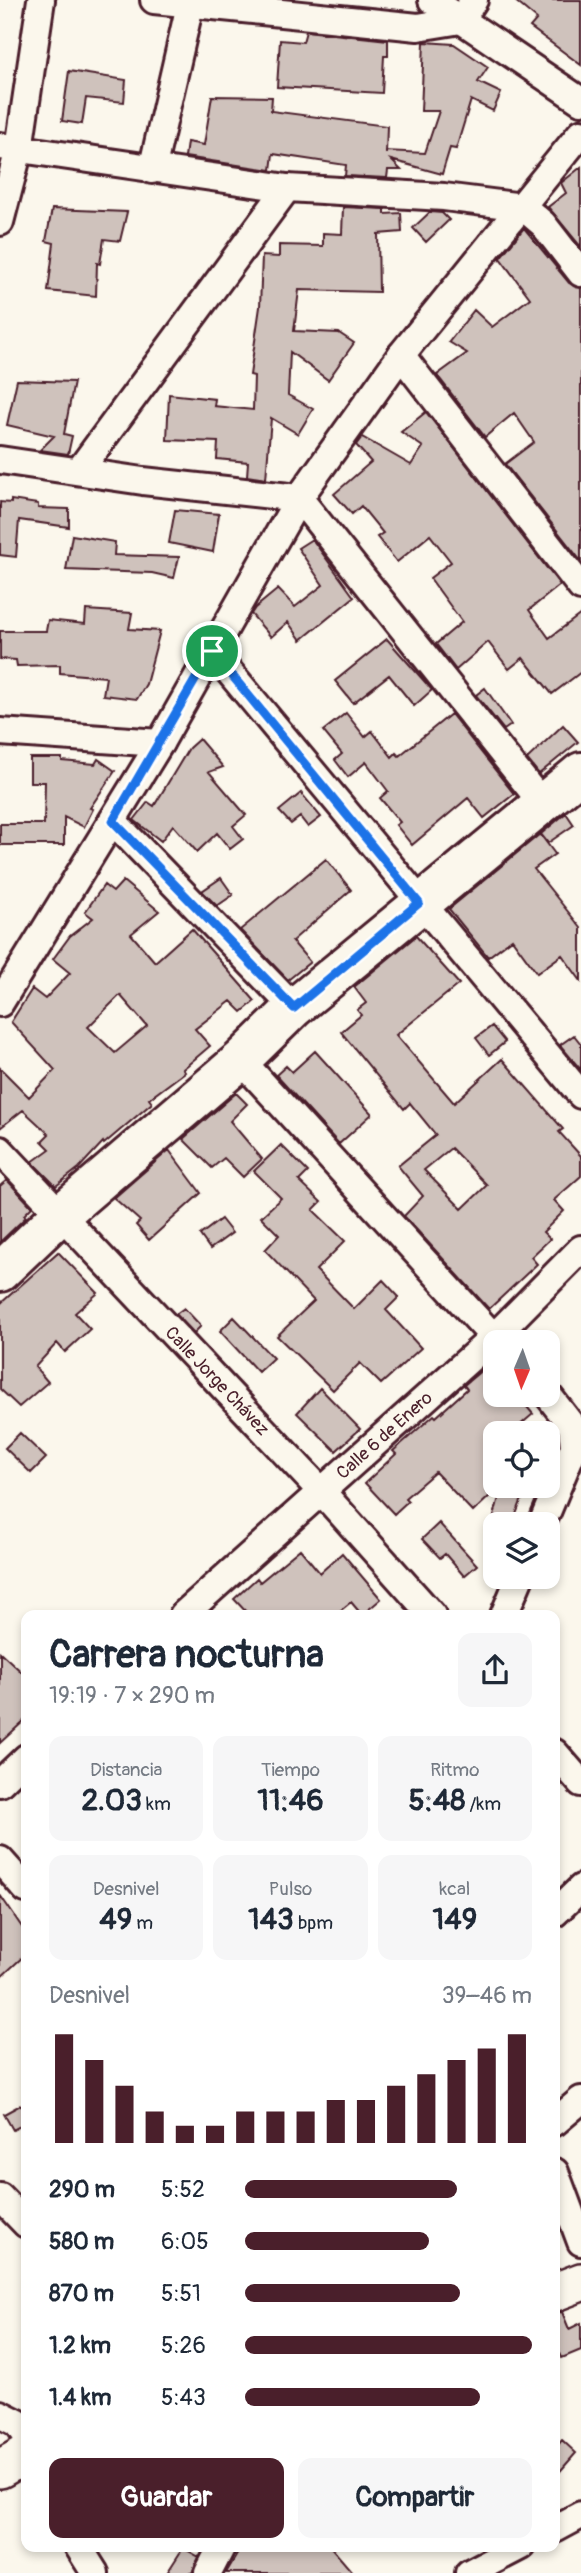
<!DOCTYPE html>
<html lang="es">
<meta charset="utf-8">
<style>
body{margin:0;font-family:Pangolin,sans-serif;background:#f6f6f7;color:#1f2937;height:100vh;display:flex;flex-direction:column;font-size:26px;white-space:nowrap}
*{box-sizing:border-box;margin:0}
p{font-size:23px;color:#747a83}
.icon{flex:none;width:38px;height:38px;fill:none;stroke:currentColor;stroke-width:2;stroke-linecap:round;stroke-linejoin:round}
.map{position:relative;flex:1;overflow:hidden}
.details{position:absolute;left:21px;top:1610px;width:539px;height:942px;display:flex;flex-direction:column;background:#fff;border-radius:14px;box-shadow:0 4px 10px #0003}
.details>*{flex:none}
.needle{width:46px;rotate:182deg}
.fabs{position:absolute;left:483px;top:1330px;display:grid;gap:14px}
.fabs a{display:grid;place-items:center;width:77px;height:77px;border-radius:14px;background:#fff;box-shadow:0 4px 10px #0003;font-size:35px}
.pin{position:absolute;display:grid;place-items:center;width:60px;height:60px;color:#fff;margin:-30px;border:4px solid #fff;border-radius:50%;box-shadow:0 2px 7px #0007}
.round{display:grid;place-items:center;flex:none;width:74px;height:74px;border-radius:14px;background:#f6f6f7}
.overview{display:flex;align-items:center;justify-content:space-between;height:119px;padding:0 28px}
h1{font-size:38px;font-weight:800;line-height:52px}
.stats{display:grid;grid-template-columns:repeat(3,1fr);gap:10px;height:119px;padding:7px 28px}
.stats div{display:grid;align-content:center;border-radius:14px;background:#f6f6f7;text-align:center}
.stats b{font-size:30px;font-weight:800}
.stats small{font-size:19px;font-weight:400}
.stats p{font-size:19px}
.chart{height:196px;padding:14px 28px}
.chart p{display:flex;justify-content:space-between}
.chart svg{width:100%;height:126px;margin-top:7px;stroke:#4a1f2b;stroke-width:6}
.primary-button{display:flex;gap:14px;margin-top:auto;padding:14px 28px}
.primary-button a{flex:1;height:80px;border-radius:14px;background:#4a1f2b;color:#fff;font-size:28px;font-weight:800;line-height:80px;text-align:center}
.primary-button a+a{background:#f6f6f7;color:#1f2937}
ul{padding:0 28px;list-style:none;font-size:23px}
li{display:grid;grid-template-columns:112px 84px 1fr;align-items:center;height:52px}
li i{height:18px;border-radius:9px;background:#4a1f2b}
.map>svg:first-child{display:block}
.building{fill:#cfc2bc;stroke:#4a1f2b;stroke-width:2;fill-rule:evenodd}
.lines{fill:none;stroke-linecap:round;stroke-linejoin:round}
.street-casing{stroke:#4a1f2b;stroke-width:32}
.secondary-casing{stroke:#4a1f2b;stroke-width:42}
.primary-casing{stroke:#4a1f2b;stroke-width:44}
.street{stroke:#fbf7ec;stroke-width:26}
.secondary{stroke:#fbf7ec;stroke-width:37}
.primary{stroke:#fbf7ec;stroke-width:38}
.route-casing{stroke:#fff;stroke-width:14}
.route{stroke:#1a73e8;stroke-width:9}
.labels{text-anchor:middle;dominant-baseline:central;stroke-width:5;stroke-linejoin:round;paint-order:stroke}
.street-label{font-size:18px;fill:#4a1f2b;stroke:#fbf7ec}
</style>
<div class="map">
<svg width="581" height="2573" viewBox="0 0 581 2573">
<rect width="100%" height="100%" fill="#fbf7ec"/>
<filter id="ink" filterUnits="userSpaceOnUse"><feTurbulence type="fractalNoise" baseFrequency=".0143" numOctaves="2"/><feDisplacementMap in="SourceGraphic" scale="14" xChannelSelector="R" yChannelSelector="G"/><feConvolveMatrix kernelMatrix="1 2 1 2 8 2 1 2 1" color-interpolation-filters="sRGB"/></filter>
<g filter="url(#ink)">
<!-- building -->
<path class="building" d="M514 0H581V65L530 27 537 19Z
M306 31 388 40V56H384L382 93 277 87 280 40 303 42Z
M424 42 454 44 488 67 478 82 501 93 493 111 471 100 456 149 450 148 442 174 391 160 401 170H388L387 178 345 176 346 165 273 154 271 170 185 157 187 142 204 145 212 96 272 97 271 111 387 126 386 154V151L425 153 439 111H421Z
M69 71 126 80 124 102 86 98 82 124 62 121Z
M581 167V247L548 207 566 193 561 183Z
M343 207 385 209V214L401 213 402 232 378 234 379 292 299 290 294 331 339 333 354 343 328 380 290 352 288 395 313 409 298 434 271 418 266 479 247 476 248 462 217 459 218 442 167 440 169 394 215 399 214 406 253 410 254 376 250 375 260 307 262 256 279 257V245L323 246V233L342 234Z
M52 209 127 212 120 241 104 239 100 264 97 263 96 296 48 291 54 243 46 241Z
M430 212 442 213 449 220 426 242 413 228Z
M524 228 569 283 581 288V561L505 464 534 442 514 413 485 437 437 375 467 353 449 342 474 310 492 327 530 298 500 258Z
M17 380 74 382 64 434 72 436 68 454 40 450 54 436 7 425Z
M426 412 560 585 529 610 549 638 581 614V672L552 694 523 658 509 669 488 642 456 670 436 644 462 622 430 578 451 562 430 535 397 562 377 537 383 533 361 506 352 514 334 494 371 462 356 445 362 437 411 465 423 447 401 432Z
M11 500 38 504V508L69 509V527L19 520 16 557 0 555V502L11 503Z
M175 510 219 514 213 552 169 543Z
M72 535 115 542 114 555 179 557 174 578 152 573 66 570Z
M312 539 354 597 301 640 288 622 271 637 251 614 255 608 278 589 295 607 323 585 298 548Z
M86 610 132 613 129 629 160 631 146 684 137 699 103 695 106 677 60 673V665L17 666 16 660 0 659V631H46L48 620 85 624Z
M387 639 432 690 414 706 389 675 353 703 335 681Z
M485 688 511 725 504 730 476 695Z
M346 713 365 737 372 731 392 757 396 753 399 756 451 714 514 794 484 818 468 798 412 845 396 825 400 822 380 798 388 791 366 762 348 777 335 760 342 754 323 731Z
M563 725 578 742 539 774 527 759Z
M199 739 223 767 209 772 246 815 233 826 243 839 230 849 217 833 197 852 173 825 161 841 134 820 148 802 154 806 189 748Z
M30 758H62V761L95 764 98 759 115 771 90 808 93 809 84 827 64 817V845H0V824H44L45 782H30Z
M301 793 321 817 308 827 300 817 291 824 279 811Z
M566 813 574 825 548 843 541 834Z
M540 834 555 854 534 869 581 928V981L562 955 537 973 512 939 488 957 449 909Z
M326 859 351 890 292 941 310 962 288 980 240 930Z
M221 878 233 895 217 906 202 891Z
M123 881 159 911 131 934 155 962 192 929 255 1001 242 1012 231 1001 195 1029 210 1046 183 1069 185 1072 149 1099 152 1103 104 1144 103 1142 79 1168 56 1186 32 1162 50 1149 42 1141 49 1134 23 1110 0 1128V1068L29 1097 55 1070 11 1022 32 989 45 999 70 973 53 959 70 936 93 918 85 912 104 885 113 892ZM120 995 147 1026 115 1053 88 1027Z
M416 936 459 984 396 1035 454 1103 502 1059 563 1129 559 1132 581 1156V1176L554 1200 564 1211 543 1232 550 1239 531 1257 537 1264 489 1309 404 1216 423 1196 398 1166 436 1135 410 1103 404 1109 341 1032 361 1015 357 1010 366 1003 354 987ZM451 1148 487 1185 462 1209 424 1170Z
M492 1026 505 1042 489 1055 476 1038Z
M574 1035 581 1044V1070L560 1045Z
M315 1051 372 1114 339 1144 276 1075 286 1066 292 1072Z
M236 1093 247 1104 230 1121 262 1159 243 1177 224 1158 212 1168 183 1139Z
M281 1145 308 1172 299 1181 321 1202 313 1210 345 1241 316 1270 354 1309 383 1280 399 1297 386 1310 421 1348 381 1384 360 1363 333 1390 277 1336 314 1301 265 1250 279 1235 261 1217 281 1198 254 1171Z
M169 1150 201 1193 149 1240 136 1225 140 1221 114 1198Z
M7 1180 32 1207 24 1215 26 1217 0 1242V1186Z
M221 1219 232 1233 210 1249 200 1235Z
M58 1252 98 1293 75 1313 90 1329 65 1352 57 1343 35 1367 48 1382 19 1407 0 1389V1304Z
M184 1308 201 1326 194 1333 176 1314Z
M234 1317 273 1358 258 1372 220 1331Z
M495 1359V1395H517L533 1414 511 1433H495V1491L473 1512 435 1472 405 1498 408 1501 394 1514 365 1483 396 1454 393 1451 434 1415 436 1417 467 1389 464 1385Z
M320 1388 360 1429 336 1451 297 1413Z
M20 1433 46 1458 31 1473 5 1448Z
M502 1486H527L513 1522 494 1516Z
M439 1523 477 1565 464 1576 445 1554 440 1558 422 1539Z
M300 1549 320 1573 342 1553 381 1599 362 1615 351 1602 335 1615H249L234 1599 257 1578 260 1582Z
M0 1652 26 1676V1719L0 1743Z
M0 1895 26 1933V1954L0 1978Z
M26 2102V2123L13 2130 4 2114Z
M562 2312 569 2329 581 2323V2350L562 2358 560 2353 555 2355V2313Z
M562 2440 576 2453 555 2477V2449Z
M242 2546H330L353 2573H226Z
M183 2548 199 2557 192 2573H167Z"/>
<g class="lines">
<defs>
<g id="street">
<path d="M154 0 418 27 461 20 474 0"/>
<path d="M432 0 581 101"/>
<path d="M0 146 287 188 444 197 523 207 543 224 581 273"/>
<path d="M152 170 190 5"/>
<path d="M0 222 19 149 41 0"/>
<path d="M401 355 581 587"/>
<path d="M0 460 143 481 299 498 542 803"/>
<path d="M79 471 287 188"/>
<path d="M212 651 581 1095"/>
<path d="M0 732 160 743"/>
<path d="M113 821 294 1008"/>
<path d="M0 1003 160 743 299 498 401 355 581 133"/>
<path d="M241 1060 498 1342"/>
<path id="s1" d="M0 1150 322 1492 432 1615"/>
<path d="M542 1524 574 1447 572 1426 548 1395"/>
<path id="s2" d="M183 1615 493 1338 581 1249"/>
<path d="M504 1615 520 1577"/>
<path d="M555 1753 581 1783"/>
<path d="M0 1783 26 1758"/>
<path d="M0 1860 26 1889"/>
<path d="M555 1913 581 1888"/>
<path d="M555 2122 581 2100"/>
<path d="M555 2172 581 2242"/>
<path d="M0 2197 26 2224"/>
<path d="M0 2414 18 2423 26 2435"/>
<path d="M555 2529 581 2515"/>
<path d="M78 2546 95 2573"/>
<path d="M208 2573 222 2546"/>
<path d="M469 2573 521 2546"/>
</g>
<path id="secondary" d="M555 2292 581 2282
M0 2469 26 2454"/>
<path id="primary" d="M0 1272 61 1214 241 1060 294 1008 581 772"/>
</defs>
<!-- street casing -->
<use href="#street" class="street-casing"/>
<!-- secondary casing -->
<use href="#secondary" class="secondary-casing"/>
<!-- primary casing -->
<use href="#primary" class="primary-casing"/>
<!-- street -->
<use href="#street" class="street"/>
<!-- secondary -->
<use href="#secondary" class="secondary"/>
<!-- primary -->
<use href="#primary" class="primary"/>
</g>
</g>
<g class="lines" filter="url(#ink)">
<defs>
<path id="route" d="M212 651 419 903 294 1008 113 821Z"/>
</defs>
<!-- route casing -->
<use href="#route" class="route-casing"/>
<!-- route -->
<use href="#route" class="route"/>
</g>
<g class="labels">
<!-- street labels -->
<g class="street-label">
<text stroke="none"><textPath href="#s1" startOffset="317">Calle Jorge Chávez</textPath></text>
<text stroke="none"><textPath href="#s2" startOffset="270">Calle 6 de Enero</textPath></text>
</g>
</g>
</svg>
<div class="fabs">
<a><svg class="needle" viewBox="-14 -14 28 28"><path d="M0-13l5 13h-10z" fill="#e53935"/><path d="M0 13l5-13h-10z" fill="#747a83"/></svg></a>
<a><svg class="icon" aria-label="locate" viewBox="0 0 24 24"><circle cx="12" cy="12" r="6"/><path d="M12 2v4M12 18v4M2 12h4M18 12h4"/></svg></a>
<a><svg class="icon" aria-label="layers" viewBox="0 0 24 24"><path d="M12 4l9 5-9 5-9-5zM3 14l9 5 9-5"/></svg></a>
</div>
<div class="pin" style="left:212px;top:651px;background:#1e9e55"><svg class="icon" aria-label="arrive" viewBox="0 0 24 24"><path d="M6 21V4h12l-3 4 3 4H6"/></svg></div>
<section class="details">
<div class="overview"><div><h1>Carrera nocturna</h1><p>19:19 · 7 × 290 m</p></div><a class="round"><svg class="icon" aria-label="share" viewBox="0 0 24 24"><path d="M12 15V3M7 8l5-5 5 5M5 13v7h14v-7"/></svg></a></div>
<div class="stats">
<div><p>Distancia</p><b>2.03<small> km</small></b></div>
<div><p>Tiempo</p><b>11:46</b></div>
<div><p>Ritmo</p><b>5:48<small> /km</small></b></div>
</div>
<div class="stats">
<div><p>Desnivel</p><b>49<small> m</small></b></div>
<div><p>Pulso</p><b>143<small> bpm</small></b></div>
<div><p>kcal</p><b>149</b></div>
</div>
<div class="chart"><p><span>Desnivel</span>39–46 m</p>
<svg viewBox="0 0 160 44" preserveAspectRatio="none"><path d="M5 44V6M15 44V15M25 44V24M35 44V33M45 44V38M55 44V38M65 44V33M75 44V33M85 44V33M95 44V29M105 44V29M115 44V24M125 44V20M135 44V15M145 44V11M155 44V6"/></svg>
</div>
<ul>
<li><b>290 m</b>5:52<i style="width:74%"></i></li>
<li><b>580 m</b>6:05<i style="width:64%"></i></li>
<li><b>870 m</b>5:51<i style="width:75%"></i></li>
<li><b>1.2 km</b>5:26<i style="width:100%"></i></li>
<li><b>1.4 km</b>5:43<i style="width:82%"></i></li>
</ul>
<div class="primary-button"><a>Guardar</a><a>Compartir</a></div>
</section>
</div>
